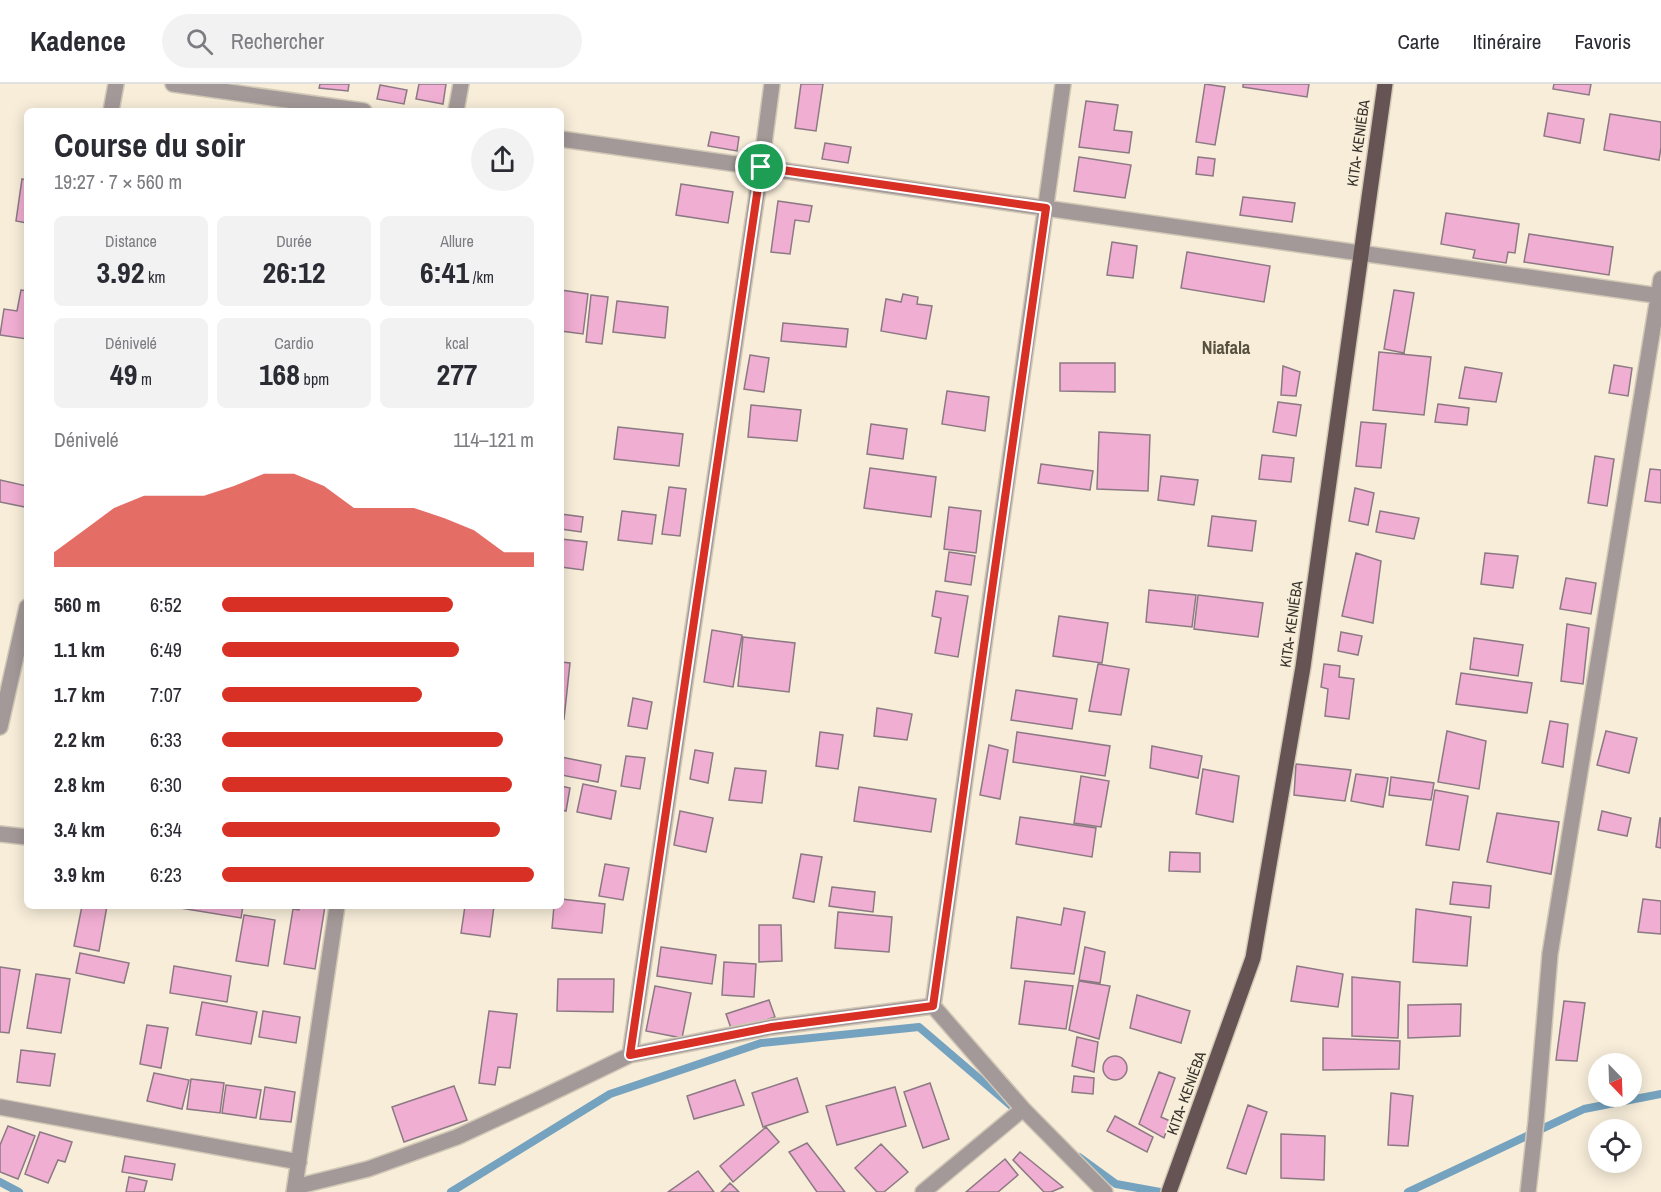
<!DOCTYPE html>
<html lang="fr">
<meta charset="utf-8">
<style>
body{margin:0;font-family:"Archivo Narrow",sans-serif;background:#f2f2f3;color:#2b2b33;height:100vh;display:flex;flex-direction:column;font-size:22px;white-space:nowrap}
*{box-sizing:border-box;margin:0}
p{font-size:20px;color:#7c7c81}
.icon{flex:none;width:33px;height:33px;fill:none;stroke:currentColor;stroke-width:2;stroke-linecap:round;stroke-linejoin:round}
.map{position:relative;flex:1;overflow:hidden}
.panel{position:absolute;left:24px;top:24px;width:540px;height:801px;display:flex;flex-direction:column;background:#fff;border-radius:9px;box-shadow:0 3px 15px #0003}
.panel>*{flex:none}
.needle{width:39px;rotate:157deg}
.controls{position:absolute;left:1588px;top:969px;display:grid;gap:12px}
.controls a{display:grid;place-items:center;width:54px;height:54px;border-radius:50%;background:#fff;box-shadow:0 3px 15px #0003;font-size:30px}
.pin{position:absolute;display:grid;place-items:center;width:51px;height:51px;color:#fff;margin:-26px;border:3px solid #fff;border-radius:50%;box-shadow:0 2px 6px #0007}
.round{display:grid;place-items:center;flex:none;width:63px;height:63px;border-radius:32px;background:#f2f2f3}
.summary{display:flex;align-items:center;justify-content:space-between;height:102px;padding:0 30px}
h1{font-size:33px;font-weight:800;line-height:45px}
.metrics{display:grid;grid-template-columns:repeat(3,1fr);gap:9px;height:102px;padding:6px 30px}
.metrics div{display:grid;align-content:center;border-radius:9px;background:#f2f2f3;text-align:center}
.metrics b{font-size:30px;font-weight:800}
.metrics small{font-size:16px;font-weight:400}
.metrics p{font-size:16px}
.chart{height:168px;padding:12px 30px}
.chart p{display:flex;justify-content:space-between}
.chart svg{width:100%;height:108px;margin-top:6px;fill:#d93025;opacity:.7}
ul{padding:0 30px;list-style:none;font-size:20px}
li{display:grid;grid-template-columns:96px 72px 1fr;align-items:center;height:45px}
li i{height:15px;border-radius:8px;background:#d93025}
header{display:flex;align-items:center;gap:36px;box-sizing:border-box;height:84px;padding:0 30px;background:#fff;border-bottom:2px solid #e1e1e2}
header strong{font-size:28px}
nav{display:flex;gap:33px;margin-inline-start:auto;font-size:21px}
.search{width:420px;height:54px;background:#f2f2f3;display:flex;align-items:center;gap:15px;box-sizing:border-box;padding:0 21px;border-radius:33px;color:#7c7c81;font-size:22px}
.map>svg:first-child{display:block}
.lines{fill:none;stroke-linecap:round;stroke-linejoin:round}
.stream{stroke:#75a2be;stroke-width:8}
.building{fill:#f0aed2;stroke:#8c7983;stroke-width:1.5}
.minor-casing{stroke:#d1c8b6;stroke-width:18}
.primary-casing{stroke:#d1c8b6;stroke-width:18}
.minor{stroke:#a49999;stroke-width:15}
.primary{stroke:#665454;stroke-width:15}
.route-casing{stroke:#fff;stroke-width:12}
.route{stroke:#d93025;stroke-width:8}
.labels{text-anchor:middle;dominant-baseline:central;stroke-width:4.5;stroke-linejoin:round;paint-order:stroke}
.street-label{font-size:15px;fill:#37332c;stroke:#f7edd9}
.quarter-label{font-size:18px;font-weight:bold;fill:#595140;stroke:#f7edd9}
</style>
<header>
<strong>Kadence</strong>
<div class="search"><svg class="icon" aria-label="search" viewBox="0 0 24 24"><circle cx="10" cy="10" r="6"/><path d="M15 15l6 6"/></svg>Rechercher</div>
<nav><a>Carte</a><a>Itinéraire</a><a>Favoris</a></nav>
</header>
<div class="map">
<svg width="1661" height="1108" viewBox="0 0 1661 1108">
<rect width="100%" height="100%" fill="#f7edd9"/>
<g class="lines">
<!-- stream -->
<path class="stream" d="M1079 1073 1116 1100 1160 1108
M0 1098 19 1108
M451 1108 610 1010 761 959 919 943 1016 1026
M1408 1108 1584 1025 1661 1010"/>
</g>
<!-- building -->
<path class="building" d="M320 0H349L348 7 319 4Z
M419 0H446L443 20 416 15Z
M801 0H823L816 47 795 44Z
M1205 0 1225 3 1215 61 1196 58Z
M1243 0H1309L1307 13 1243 3Z
M1554 0H1591L1589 11 1553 5Z
M380 1 407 6 404 20 377 15Z
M1086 17 1118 21 1114 46 1132 48 1129 69 1079 63Z
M1548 29 1584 35 1580 59 1544 52Z
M1610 30 1661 38V63L1659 76 1604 66Z
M711 48 739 53 737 67 708 62Z
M825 59 851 63 848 79 822 75Z
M1079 73 1131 81 1125 114 1074 107Z
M1198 73 1215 75 1213 92 1196 90Z
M22 95 27 96V139L16 137Z
M681 100 733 108 728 139 676 131Z
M1243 113 1295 119 1292 138 1240 131Z
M778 117 812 122 809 138 795 136 790 170 771 168Z
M1446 129 1519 140 1515 169 1508 168 1506 179 1473 174 1475 166 1441 160Z
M1529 150 1613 163 1609 191 1524 178Z
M1112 158 1137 162 1133 194 1107 191Z
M1187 168 1270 182 1264 218 1181 204Z
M21 206 27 207V255L0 251 4 225 17 227Z
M561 206 588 210 583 250 561 247Z
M1394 206 1414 209 1404 269 1384 265Z
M903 210 918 213 917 220 932 222 926 255 881 247 886 215 901 218Z
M591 211 608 213 602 260 586 258Z
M617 217 668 223 665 254 613 248Z
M783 239 848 245 846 263 781 257Z
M1379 268 1431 273 1424 331 1373 326Z
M750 271 769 274 764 308 744 305Z
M1060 279H1115V308L1060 307Z
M1614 281 1632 284 1628 312 1609 309Z
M1283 282 1300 288 1296 312 1281 311Z
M1465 283 1502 289 1496 318 1459 314Z
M947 307 989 313 985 347 942 340Z
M1278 318 1301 321 1296 352 1273 348Z
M1438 320 1469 324 1467 341 1435 338Z
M751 321 801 326 797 357 748 353Z
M1361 338 1386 340 1381 384 1356 382Z
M871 340 907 345 903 375 867 370Z
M618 343 683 350 679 382 614 375Z
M1099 348 1150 351 1148 407 1097 405Z
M1262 371 1294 374 1291 398 1259 395Z
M1595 372 1614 375 1607 422 1588 419Z
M1041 380 1093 387 1090 406 1038 399Z
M870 384 936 393 931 433 864 424Z
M1650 385 1661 386V419L1645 417Z
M1161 392 1198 396 1194 421 1158 416Z
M0 396 27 402 25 423 0 418Z
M669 403 686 405 680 452 662 450Z
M1355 404 1374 409 1368 441 1349 437Z
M949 423 981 427 976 469 944 465Z
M622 427 656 431 652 460 618 456Z
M1380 427 1419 434 1414 455 1376 448Z
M561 430 583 433 581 448 561 445Z
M1212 432 1256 437 1252 467 1208 462Z
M561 455 587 458 583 486 561 483Z
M949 468 975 472 971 501 945 497Z
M1356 469 1381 477 1373 539 1342 532Z
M1485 469 1518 472 1513 504 1481 500Z
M1566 494 1596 499 1591 530 1560 525Z
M1149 506 1196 511 1192 543 1146 538Z
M936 507 968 512 958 573 935 569 941 534 932 532Z
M1198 511 1263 519 1258 553 1194 545Z
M1059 532 1108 539 1102 579 1053 572Z
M1567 540 1589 544 1583 600 1561 597Z
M712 546 742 551 733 603 704 598Z
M1341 548 1362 552 1358 571 1338 567Z
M743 553 795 559 789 608 738 602Z
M1474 554 1523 561 1518 592 1470 585Z
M561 578 570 579 564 635 561 634Z
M1098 580 1129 585 1121 631 1089 627Z
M1324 580 1340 582 1339 593 1354 595 1349 635 1325 632 1328 605 1321 603Z
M1461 589 1532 599 1527 629 1456 620Z
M1016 606 1077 615 1072 645 1011 636Z
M633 614 652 618 647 645 628 642Z
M877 624 912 630 907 656 874 652Z
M1550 637 1568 640 1563 683 1542 679Z
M1447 647 1486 657 1479 705 1438 698Z
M1606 647 1637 654 1629 689 1597 681Z
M820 648 843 651 838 685 816 682Z
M1017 648 1110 662 1105 692 1013 678Z
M989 661 1008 666 1000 715 980 711Z
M1152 662 1202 672 1198 694 1150 684Z
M695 666 713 669 708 699 690 695Z
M626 672 645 674 640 705 621 702Z
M561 673 601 681 598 698 561 691Z
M1296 680 1351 686 1345 717 1294 711Z
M735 684 766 687 762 719 729 716Z
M1203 685 1239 692 1233 738 1196 730Z
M1356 690 1388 694 1383 723 1351 717Z
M1081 692 1109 697 1101 743 1074 739Z
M1391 693 1434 699 1431 716 1389 711Z
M583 700 616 707 611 735 577 728Z
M561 702 570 704 566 727 561 726Z
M859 703 936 715 931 748 854 737Z
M1435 706 1468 712 1459 766 1426 761Z
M680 727 713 734 706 768 674 761Z
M1602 727 1631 734 1627 752 1598 746Z
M1497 729 1559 738 1551 790 1487 778Z
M1020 733 1096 744 1092 773 1016 760Z
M1660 734H1661V764L1656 763Z
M1170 768 1200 769V788L1169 787Z
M801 770 822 773 814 818 793 814Z
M605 780 629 784 623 816 599 812Z
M1453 798 1491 802 1489 824 1450 820Z
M832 803 875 808 873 828 829 822Z
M561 815 605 820 602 849 552 844 554 822H561Z
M1643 815 1661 817V850L1638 848Z
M82 822H107L99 867 74 862Z
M168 822H243L241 834Z
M300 822H325L315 885 284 880 293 825 299 826Z
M465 822H494L490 853 461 849Z
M1064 824 1085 828 1074 890 1011 884 1017 833 1061 841Z
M1416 825 1471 833 1467 882 1413 878Z
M838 828 892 833 889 868 835 864Z
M244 831 275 836 268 882 236 877Z
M759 841H781L782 877 759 878Z
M661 863 716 871 712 900 657 892Z
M1085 863 1105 868 1100 899 1079 896Z
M80 869 129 879 124 899 76 889Z
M724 878 756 880 754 913 722 911Z
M174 882 231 892 227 918 170 909Z
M1297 882 1343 890 1338 923 1291 917Z
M0 883 20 886 9 949 0 948Z
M36 890 70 895 61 949 27 944Z
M1352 893 1400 898 1398 954 1352 952Z
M558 895H614L613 928 557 927Z
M1025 897 1073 902 1066 945 1019 940Z
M1079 897 1110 902 1099 955 1069 946Z
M655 902 691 909 682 954 646 947Z
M1137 911 1190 927 1181 959 1130 944Z
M769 916 775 933 732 947 726 930Z
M1564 917 1585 919 1577 977 1556 976Z
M202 918 257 928 251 960 196 951Z
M1461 920 1460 952 1408 954V921Z
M263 927 300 933 296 959 259 953Z
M489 927 517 930 510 984 498 983 495 1001 479 999Z
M147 941 168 944 161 984 140 980Z
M1077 953 1098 958 1094 988 1072 982Z
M1323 954 1400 957 1399 985 1323 986Z
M21 966 55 970 50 1002 17 998Z
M1103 984a12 12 0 1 1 24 0a12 12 0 1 1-24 0Z
M1159 988 1175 994 1161 1033 1170 1037 1164 1054 1139 1040Z
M154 989 189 996 182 1025 147 1017Z
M1074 992 1094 994 1093 1010 1072 1008Z
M797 994 808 1028 763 1043 752 1009Z
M191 995 224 999 220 1029 187 1025Z
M735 996 744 1021 694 1035 687 1012Z
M930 999 949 1055 923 1064 904 1008Z
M226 1001 261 1006 256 1034 222 1029Z
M454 1002 467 1036 404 1058 392 1023Z
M265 1003 295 1008 291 1038 260 1035Z
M895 1003 906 1042 837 1061 826 1022Z
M1391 1009 1413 1012 1408 1062 1388 1061Z
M1248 1021 1267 1028 1246 1090 1227 1084Z
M1115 1032 1153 1053 1147 1068 1107 1047Z
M8 1042 35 1052 18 1095 0 1088V1061Z
M766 1043 779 1058 733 1098 720 1082Z
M40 1048 72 1058 65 1078 58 1076 48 1099 25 1090Z
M1281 1050 1325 1052 1324 1096 1281 1094Z
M807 1059 845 1108H817L789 1068Z
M881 1060 908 1088 884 1108H877L855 1084Z
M1020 1068 1063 1103 1051 1108H1044L1013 1076Z
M125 1072 175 1080 172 1096 122 1088Z
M1005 1075 1018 1091 998 1108H966Z
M698 1087 714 1108H668Z
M129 1093 147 1097 144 1108H126Z
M730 1099 739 1108H721Z"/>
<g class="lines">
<defs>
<path id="minor" d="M173 0 364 27
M111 27 116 0
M456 27 461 0
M561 55 1661 212
M0 643 27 523
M0 750 27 753
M933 922 1063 0
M630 971 761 83 772 0
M0 1023 299 1078
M295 1103 368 1085 457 1053 539 1015 630 971 772 943 933 922 1023 1025 1105 1108
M294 1108 337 822
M923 1108 1023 1025
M1528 1108 1536 1037 1550 870 1661 195"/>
<path id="primary" d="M1169 1108 1253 874 1303 583 1385 0"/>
</defs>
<!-- minor casing -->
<use href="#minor" class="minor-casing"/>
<!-- primary casing -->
<use href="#primary" class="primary-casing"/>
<!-- minor -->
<use href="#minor" class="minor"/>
<!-- primary -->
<use href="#primary" class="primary"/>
</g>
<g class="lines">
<defs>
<path id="route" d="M761 83 1046 124 933 922 772 943 630 971Z"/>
</defs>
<!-- route casing -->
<use href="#route" class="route-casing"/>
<!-- route -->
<use href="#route" class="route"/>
</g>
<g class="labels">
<!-- street labels -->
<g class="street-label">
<text transform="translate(1358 59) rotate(-82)">KITA- KENIÉBA</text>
<text transform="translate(1291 540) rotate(-82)">KITA- KENIÉBA</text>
<text transform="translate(1186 1009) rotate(-70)">KITA- KENIÉBA</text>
</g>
<!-- quarter labels -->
<g class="quarter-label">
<text x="1226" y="263">Niafala</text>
</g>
</g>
</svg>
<div class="controls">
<a><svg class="needle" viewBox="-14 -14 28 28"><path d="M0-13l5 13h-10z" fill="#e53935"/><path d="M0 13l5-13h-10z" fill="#7c7c81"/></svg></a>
<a><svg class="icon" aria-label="locate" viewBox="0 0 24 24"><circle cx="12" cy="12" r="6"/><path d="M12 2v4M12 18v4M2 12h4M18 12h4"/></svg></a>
</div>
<div class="pin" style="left:761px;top:83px;background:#1e9e55"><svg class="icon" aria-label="arrive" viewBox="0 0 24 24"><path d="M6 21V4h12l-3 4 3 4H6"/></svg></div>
<section class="panel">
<div class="summary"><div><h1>Course du soir</h1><p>19:27 · 7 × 560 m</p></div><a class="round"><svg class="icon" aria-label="share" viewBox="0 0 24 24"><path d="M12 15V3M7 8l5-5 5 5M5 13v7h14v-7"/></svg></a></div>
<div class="metrics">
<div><p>Distance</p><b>3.92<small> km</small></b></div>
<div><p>Durée</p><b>26:12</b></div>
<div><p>Allure</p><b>6:41<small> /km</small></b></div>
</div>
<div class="metrics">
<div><p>Dénivelé</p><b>49<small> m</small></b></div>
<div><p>Cardio</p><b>168<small> bpm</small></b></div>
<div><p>kcal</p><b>277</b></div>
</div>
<div class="chart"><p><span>Dénivelé</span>114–121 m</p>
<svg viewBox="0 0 160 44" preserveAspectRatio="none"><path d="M0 44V38L10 29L20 20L30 15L40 15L50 15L60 11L70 6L80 6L90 11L100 20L110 20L120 20L130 24L140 29L150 38L160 38V44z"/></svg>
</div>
<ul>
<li><b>560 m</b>6:52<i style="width:74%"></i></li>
<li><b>1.1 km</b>6:49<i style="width:76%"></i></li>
<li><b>1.7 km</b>7:07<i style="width:64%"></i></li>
<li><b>2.2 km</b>6:33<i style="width:90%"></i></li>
<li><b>2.8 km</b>6:30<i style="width:93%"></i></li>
<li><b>3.4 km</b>6:34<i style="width:89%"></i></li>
<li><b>3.9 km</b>6:23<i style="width:100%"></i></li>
</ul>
</section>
</div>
